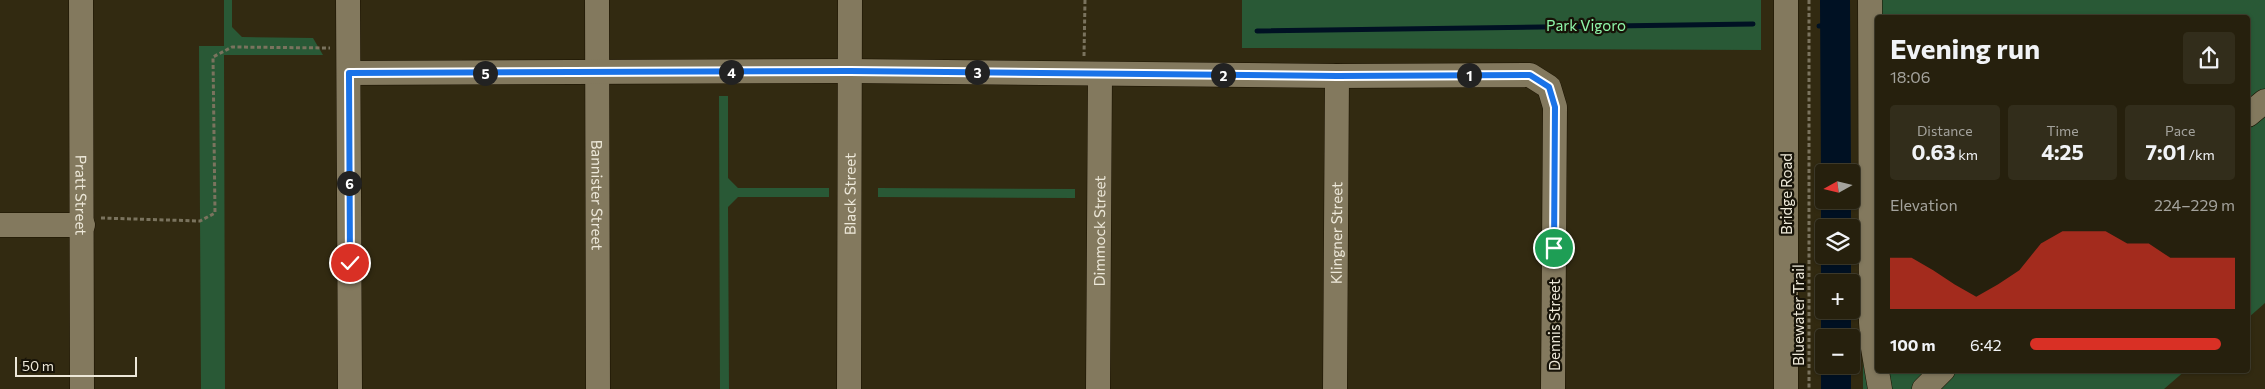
<!DOCTYPE html>
<meta charset="utf-8">
<style>
body{margin:0;font-family:Commissioner,sans-serif;background:#322d1b;color:#f1f3f6;height:100vh;display:flex;flex-direction:column;font-size:19px;white-space:nowrap}
*{box-sizing:border-box;margin:0}
p{font-size:16px;color:#a4a39d}
.icon{flex:none;width:28px;height:28px;fill:none;stroke:currentColor;stroke-width:2;stroke-linecap:round;stroke-linejoin:round}
.map{position:relative;flex:1;overflow:hidden}
.side{position:absolute;left:1875px;top:15px;width:375px;height:358px;display:flex;flex-direction:column;background:#26200d;border-radius:5px;box-shadow:0 1px 4px #0004,0 0 0 1px #423e2e}
.side>*{flex:none}
.needle{width:32px;rotate:262deg}
.controls{position:absolute;left:1815px;top:164px;display:grid;gap:10px}
.controls a{display:grid;place-items:center;width:45px;height:45px;border-radius:5px;background:#26200d;box-shadow:0 1px 4px #0004,0 0 0 1px #423e2e;font-size:25px}
.scale{position:absolute;left:15px;bottom:12px;width:122px;box-sizing:border-box;padding-left:5px;border:2px solid #ede8d9;border-top:0;font-size:14px;line-height:18px;white-space:nowrap;color:#ede8d9;-webkit-text-stroke:4px #171308;paint-order:stroke}
.pin{position:absolute;display:grid;place-items:center;width:42px;height:42px;color:#fff;margin:-21px;border:2px solid #fff;border-radius:50%;box-shadow:0 1px 5px #0007}
.km{position:absolute;width:25px;height:25px;margin:-12px;border-radius:50%;background:#222;color:#fff;font-size:14px;line-height:25px;text-align:center}
.round{display:grid;place-items:center;flex:none;width:52px;height:52px;border-radius:5px;background:#322d1b}
.summary{display:flex;align-items:center;justify-content:space-between;height:85px;padding:0 15px}
h1{font-size:28px;font-weight:700;line-height:38px}
.stats{display:grid;grid-template-columns:repeat(3,1fr);gap:8px;height:85px;padding:5px 15px}
.stats div{display:grid;align-content:center;border-radius:5px;background:#322d1b;text-align:center}
.stats b{font-size:21px;font-weight:700}
.stats small{font-size:14px;font-weight:400}
.stats p{font-size:14px}
.chart{height:140px;padding:10px 15px}
.chart p{display:flex;justify-content:space-between}
.chart svg{width:100%;height:90px;margin-top:5px;fill:#d93025;opacity:.7}
ul{padding:0 15px;list-style:none;font-size:16px}
li{display:grid;grid-template-columns:80px 60px 1fr;align-items:center;height:38px}
li i{height:12px;border-radius:6px;background:#d93025}
.map>svg:first-child{display:block}
.green{fill:#295936}
.lines{fill:none;stroke-linecap:round;stroke-linejoin:round}
.stream{stroke:#001123;stroke-width:5}
.river{stroke:#001123;stroke-width:30}
.minor-casing{stroke:#1a1200;stroke-width:25}
.path{stroke:#7a735e;stroke-width:3;stroke-dasharray:4 2.5;stroke-linecap:butt}
.minor{stroke:#83795e;stroke-width:24}
.route-casing{stroke:#fff;stroke-width:10}
.route{stroke:#1a73e8;stroke-width:6}
.labels{text-anchor:middle;dominant-baseline:central;stroke-width:4.5;stroke-linejoin:round;paint-order:stroke}
.park-label{font-size:15px;fill:#8ff7aa;stroke:#171308}
.street-label{font-size:15px;fill:#ede8d9;stroke:#171308}
</style>
<div class="map">
<svg width="2265" height="389" viewBox="0 0 2265 389">
<rect width="100%" height="100%" fill="#322a11"/>
<!-- green -->
<path class="green" d="M224 0H232V27L242 37 313 38 323 55H224L225 389H201L199 46H224Z
M1242 0H1761V50L1242 48Z
M1861 0H2265V303L2248 318V18H1878V370H2186L2164 389H1863Z
M719 96H728V178L738 188H829V197H738L728 207 729 389H720Z
M878 188 1075 189V198L878 197Z"/>
<g class="lines">
<!-- stream -->
<path class="stream" d="M1819 26 1836 25
M1257 31 1753 24"/>
<!-- river -->
<path class="river" d="M1835 0 1836 172
M1836 228V200
M1836 282V255
M1836 338V310
M1836 389V365"/>
<defs>
<g id="minor">
<path id="s1" d="M81 0 82 389"/>
<path d="M348 0 350 389"/>
<path id="s2" d="M597 0 598 389"/>
<path d="M1786 0V389"/>
<path d="M1870 0 1871 322 1873 348 1880 389"/>
<path d="M349 73 850 71 1337 76 1530 75 1549 87 1555 107 1553 389"/>
<path d="M2248 115 2265 101"/>
<path d="M0 225H83"/>
<path id="s3" d="M849 389 850 0"/>
<path id="s4" d="M1098 389 1100 74"/>
<path id="s5" d="M1335 389 1337 76"/>
<path d="M1924 389 1943 370"/>
</g>
</defs>
<!-- minor casing -->
<use href="#minor" class="minor-casing"/>
<!-- path -->
<path class="path" d="M1809 0V389
M1084 56 1085 0
M101 218 200 221 215 213 213 57 232 47 330 48"/>
<!-- minor -->
<use href="#minor" class="minor"/>
</g>
<g class="lines">
<defs>
<path id="route" d="M350 263 349 73 850 71 1337 76 1530 75 1549 87 1555 107 1554 248"/>
</defs>
<!-- route casing -->
<use href="#route" class="route-casing"/>
<!-- route -->
<use href="#route" class="route"/>
</g>
<g class="labels">
<!-- park labels -->
<g class="park-label">
<text x="1586" y="25">Park Vigoro</text>
</g>
<!-- street labels -->
<g class="street-label">
<text transform="translate(1786 194) rotate(-90)">Bridge Road</text>
<text stroke="none"><textPath href="#s1" startOffset="195">Pratt Street</textPath></text>
<text stroke="none"><textPath href="#s2" startOffset="195">Bannister Street</textPath></text>
<text stroke="none"><textPath href="#s3" startOffset="195">Black Street</textPath></text>
<text stroke="none"><textPath href="#s4" startOffset="158">Dimmock Street</textPath></text>
<text stroke="none"><textPath href="#s5" startOffset="156">Klingner Street</textPath></text>
<text transform="translate(1798 315) rotate(-90)">Bluewater Trail</text>
<text transform="translate(1554 325) rotate(-90)">Dennis Street</text>
</g>
</g>
</svg>
<div class="controls">
<a><svg class="needle" viewBox="-14 -14 28 28"><path d="M0-13l5 13h-10z" fill="#e53935"/><path d="M0 13l5-13h-10z" fill="#a4a39d"/></svg></a>
<a><svg class="icon" aria-label="layers" viewBox="0 0 24 24"><path d="M12 4l9 5-9 5-9-5zM3 14l9 5 9-5"/></svg></a>
<a>+</a>
<a>−</a>
</div>
<div class="scale">50 m</div>
<div class="pin" style="left:1554px;top:248px;background:#1e9e55"><svg class="icon" aria-label="arrive" viewBox="0 0 24 24"><path d="M6 21V4h12l-3 4 3 4H6"/></svg></div>
<div class="pin" style="left:350px;top:263px;background:#d93025"><svg class="icon" aria-label="check" viewBox="0 0 24 24"><path d="M5 12l5 5 9-10"/></svg></div>
<b class="km" style="left:1469px;top:75px">1</b>
<b class="km" style="left:1223px;top:75px">2</b>
<b class="km" style="left:977px;top:72px">3</b>
<b class="km" style="left:731px;top:72px">4</b>
<b class="km" style="left:485px;top:73px">5</b>
<b class="km" style="left:349px;top:183px">6</b>
<section class="side">
<div class="summary"><div><h1>Evening run</h1><p>18:06</p></div><a class="round"><svg class="icon" aria-label="share" viewBox="0 0 24 24"><path d="M12 15V3M7 8l5-5 5 5M5 13v7h14v-7"/></svg></a></div>
<div class="stats">
<div><p>Distance</p><b>0.63<small> km</small></b></div>
<div><p>Time</p><b>4:25</b></div>
<div><p>Pace</p><b>7:01<small> /km</small></b></div>
</div>
<div class="chart"><p><span>Elevation</span>224–229 m</p>
<svg viewBox="0 0 160 44" preserveAspectRatio="none"><path d="M0 44V19L10 19L20 25L30 32L40 38L50 32L60 25L70 12L80 6L90 6L100 6L110 12L120 12L130 19L140 19L150 19L160 19V44z"/></svg>
</div>
<ul>
<li><b>100 m</b>6:42<i style="width:93%"></i></li>
</ul>
</section>
</div>
